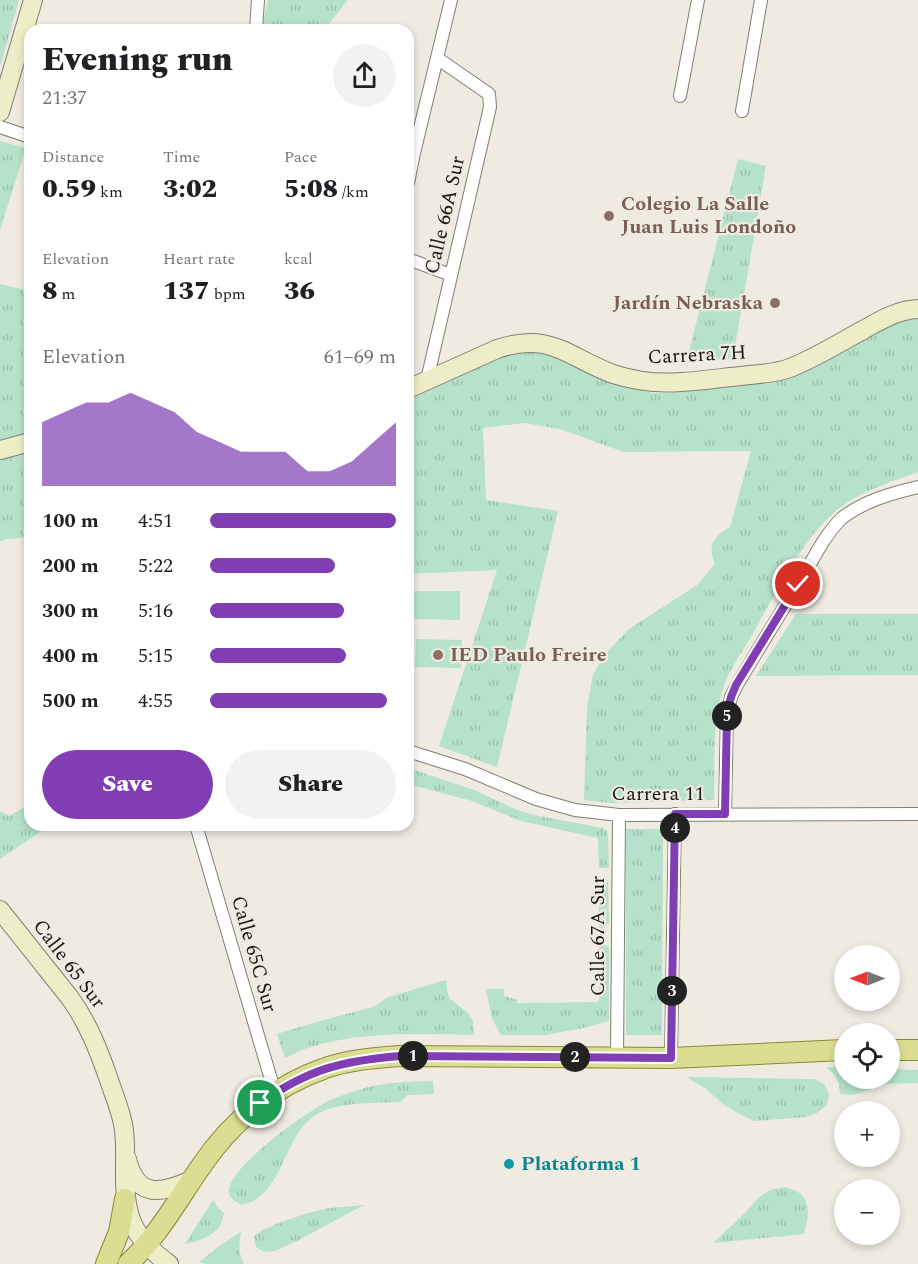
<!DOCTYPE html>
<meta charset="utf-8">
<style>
body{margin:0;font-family:Spectral,serif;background:#f2f2f2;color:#202124;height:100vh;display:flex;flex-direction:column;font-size:22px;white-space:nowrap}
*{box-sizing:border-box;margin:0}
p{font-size:20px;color:#757577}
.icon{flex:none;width:33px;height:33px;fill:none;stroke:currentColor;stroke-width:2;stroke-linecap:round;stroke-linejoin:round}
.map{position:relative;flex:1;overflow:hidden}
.sheet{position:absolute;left:24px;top:24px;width:390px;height:807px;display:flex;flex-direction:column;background:#fff;border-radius:18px;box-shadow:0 3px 9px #0003}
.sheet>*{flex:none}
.needle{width:39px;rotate:270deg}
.tools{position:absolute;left:834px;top:945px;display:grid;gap:12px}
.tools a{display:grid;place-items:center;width:66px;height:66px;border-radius:50%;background:#fff;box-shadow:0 3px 9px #0003;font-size:30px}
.pin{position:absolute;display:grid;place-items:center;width:51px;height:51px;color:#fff;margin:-26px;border:3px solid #fff;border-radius:50%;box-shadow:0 2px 6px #0007}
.km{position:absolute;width:30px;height:30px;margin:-15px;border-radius:50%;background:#222;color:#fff;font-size:16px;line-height:30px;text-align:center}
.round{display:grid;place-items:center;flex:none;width:63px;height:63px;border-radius:32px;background:#f2f2f2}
.overview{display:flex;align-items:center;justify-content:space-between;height:102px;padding:0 18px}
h1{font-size:33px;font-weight:800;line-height:45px}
.metrics{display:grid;grid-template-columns:repeat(3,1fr);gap:9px;height:102px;padding:6px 18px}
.metrics div{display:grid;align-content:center}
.metrics b{font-size:26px;font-weight:800}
.metrics small{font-size:16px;font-weight:400}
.metrics p{font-size:16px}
.chart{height:168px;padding:12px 18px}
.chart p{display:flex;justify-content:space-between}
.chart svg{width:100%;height:108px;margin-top:6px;fill:#803eb2;opacity:.7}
.action{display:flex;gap:12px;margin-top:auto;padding:12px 18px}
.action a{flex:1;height:69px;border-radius:36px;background:#803eb2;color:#fff;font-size:24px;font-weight:800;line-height:69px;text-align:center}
.action a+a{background:#f2f2f2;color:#202124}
ul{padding:0 18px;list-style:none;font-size:20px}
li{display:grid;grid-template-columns:96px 72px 1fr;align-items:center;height:45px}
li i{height:15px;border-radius:8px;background:#803eb2}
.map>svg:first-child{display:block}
.grass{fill:url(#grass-tufts)}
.garden{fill:#b6e2cb}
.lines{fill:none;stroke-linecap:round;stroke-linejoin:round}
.street-casing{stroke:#817e75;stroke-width:14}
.secondary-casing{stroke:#817e75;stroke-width:20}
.primary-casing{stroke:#888936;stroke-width:22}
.street{stroke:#fff;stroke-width:12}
.secondary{stroke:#edeec8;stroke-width:18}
.primary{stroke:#dbdd92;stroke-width:20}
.route-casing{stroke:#fff;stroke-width:12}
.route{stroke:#803eb2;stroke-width:8}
.education-dot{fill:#8d6e63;stroke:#efebe1;stroke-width:2}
.culture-dot{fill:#0f9aa8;stroke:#efebe1;stroke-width:2}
.labels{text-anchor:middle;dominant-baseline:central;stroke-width:4.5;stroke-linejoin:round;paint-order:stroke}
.education-label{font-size:20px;font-weight:bold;fill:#785e54;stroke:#efebe1;text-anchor:start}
.street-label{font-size:20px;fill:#191714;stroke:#efebe1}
.culture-label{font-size:20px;font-weight:bold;fill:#0d838f;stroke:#efebe1;text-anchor:start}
</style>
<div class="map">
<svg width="918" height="1264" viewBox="0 0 918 1264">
<defs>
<pattern id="grass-tufts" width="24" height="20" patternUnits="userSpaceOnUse" patternTransform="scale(1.5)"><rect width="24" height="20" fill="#b6e2cb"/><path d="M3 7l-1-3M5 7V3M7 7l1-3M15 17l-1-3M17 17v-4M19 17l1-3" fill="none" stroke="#9cc1ad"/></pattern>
</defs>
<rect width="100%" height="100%" fill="#efebe1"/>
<!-- grass -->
<path class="grass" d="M0 0H19L0 67Z
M268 0H348L324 30H261Z
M0 141 26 148 0 230Z
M738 159 766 166 733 358 686 363Z
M0 284 30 291V435L0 442Z
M918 318V472C893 481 856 493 836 511 801 540 775 595 752 635 741 654 726 674 721 695 712 729 715 766 714 800L612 803 584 800 587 707 593 674 606 653 629 629 697 585 715 564C707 545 713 537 730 527L751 451 624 452 560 429 525 423 483 428 486 500 558 511 497 767 439 746 497 570 408 574V395L499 357 518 352 534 351 553 354 637 389 653 393H674L697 390 774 379 796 376 815 367 888 327 905 320Z
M30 452V537L6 539 0 542V456Z
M796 614H918V675L756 676Z
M408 768 477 791 517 810 534 815 603 828 607 831 608 835 609 868H599L598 838 521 821 472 801 408 784Z
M30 804V825H51L0 859V811L9 816Z
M626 829H663L662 1035H626Z
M599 881H608L609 924 603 925 604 945 609 946V1021L583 1028 546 1035H501L492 1019 486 989H504V996L517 1000V1003L599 1002Z
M446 980 447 991 450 999 468 1013 473 1021 474 1035C421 1034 363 1031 311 1047 302 1049 294 1054 285 1058L277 1034 320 1021 373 1007 388 997Z
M826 1067H844V1078H890V1069L918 1070V1083L886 1084 852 1095 840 1094C840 1082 836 1074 826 1067Z
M686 1077 814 1079 824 1084 829 1094 827 1105 817 1113 806 1117 754 1121 741 1115 724 1105 705 1088Z
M433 1081 434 1094 408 1095 400 1102C377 1103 342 1102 321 1112 286 1128 287 1180 255 1200 252 1203 247 1203 242 1205 237 1202 230 1200 229 1193 225 1169 312 1107 333 1099 350 1092 368 1086 386 1084 402 1081 417 1082 433 1081Z
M784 1187C788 1188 794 1189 798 1192 812 1201 808 1220 804 1234L713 1243 746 1212 759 1197 770 1190Z
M213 1200 218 1208 224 1213C223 1217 222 1223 219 1227 212 1237 196 1242 185 1244Z
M364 1205 297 1241 275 1251 264 1252 256 1247 254 1236C264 1226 315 1210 330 1208 342 1207 353 1206 364 1205Z
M241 1232C239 1244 238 1253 244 1264H206L199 1262 222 1244Z"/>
<!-- garden -->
<path class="garden" d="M414 591H460V620L414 619Z
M416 639 462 640 461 668 415 667Z"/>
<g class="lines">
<defs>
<path id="street" d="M256 30 258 0
M680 96 698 0
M742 111 761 0
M0 127 30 137
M408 183 414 153 451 0
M408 259 451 275
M427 380 490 107 489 94 437 58
M408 751 465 769 536 799 575 810 619 815 918 814
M725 814 727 713 731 697 737 685C759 648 781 612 804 575 814 557 827 532 842 518 864 501 892 493 918 487
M196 825 275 1093
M617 1057 619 815
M671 1058 675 814"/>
<path id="secondary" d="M0 112 33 0
M408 389 497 349C551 331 567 357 613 374 635 381 658 384 681 382 701 381 720 378 740 376 757 374 774 374 790 368 815 358 839 343 863 330 881 320 897 310 918 309
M0 450 30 442
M0 910 70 998C88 1023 99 1051 109 1080 114 1095 120 1109 123 1124 126 1139 125 1155 125 1170 124 1214 132 1238 169 1264
M127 1159C137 1200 162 1193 192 1180"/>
<path id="primary" d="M890 1050H918
M106 1264 119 1232 125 1199
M128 1264C159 1235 178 1199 202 1165 231 1122 274 1086 323 1069 347 1060 374 1058 400 1056L671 1058 844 1050"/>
</defs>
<!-- street casing -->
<use href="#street" class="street-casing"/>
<!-- secondary casing -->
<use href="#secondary" class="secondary-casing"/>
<!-- primary casing -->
<use href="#primary" class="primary-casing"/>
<!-- street -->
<use href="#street" class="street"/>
<!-- secondary -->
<use href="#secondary" class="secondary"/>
<!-- primary -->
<use href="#primary" class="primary"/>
</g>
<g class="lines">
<defs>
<path id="route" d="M260 1103C309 1069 341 1061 400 1056L671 1058 675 814H725L727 713 731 697 736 685 798 584"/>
</defs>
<!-- route casing -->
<use href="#route" class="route-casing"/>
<!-- route -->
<use href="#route" class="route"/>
</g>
<!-- markers -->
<g class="education-dot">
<circle cx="609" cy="216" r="6"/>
<circle cx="775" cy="303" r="6"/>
<circle cx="438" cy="655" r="6"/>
</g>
<circle class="culture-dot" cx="509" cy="1164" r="6"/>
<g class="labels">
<!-- education labels -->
<g class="education-label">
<text x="621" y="204">Colegio La Salle<tspan x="621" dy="23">Juan Luis Londoño</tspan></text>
<text x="763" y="303" text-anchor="end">Jardín Nebraska</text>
<text x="450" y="655">IED Paulo Freire</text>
</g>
<!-- street labels -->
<g class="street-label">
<text transform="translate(445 215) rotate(-77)">Calle 66A Sur</text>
<text transform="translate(697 355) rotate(-3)">Carrera 7H</text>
<text x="658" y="794">Carrera 11</text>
<text transform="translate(598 936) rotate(-90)">Calle 67A Sur</text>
<text transform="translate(254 954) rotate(74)">Calle 65C Sur</text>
<text transform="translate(69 964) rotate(53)">Calle 65 Sur</text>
</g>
<!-- culture labels -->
<g class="culture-label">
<text x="521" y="1164">Plataforma 1</text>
</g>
</g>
</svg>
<div class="tools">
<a><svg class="needle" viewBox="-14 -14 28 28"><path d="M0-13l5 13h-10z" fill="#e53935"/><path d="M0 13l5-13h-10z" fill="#757577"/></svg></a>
<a><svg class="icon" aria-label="locate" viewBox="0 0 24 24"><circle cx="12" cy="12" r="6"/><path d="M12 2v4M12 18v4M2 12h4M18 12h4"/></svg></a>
<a>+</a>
<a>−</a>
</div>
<div class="pin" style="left:260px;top:1103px;background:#1e9e55"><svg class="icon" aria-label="arrive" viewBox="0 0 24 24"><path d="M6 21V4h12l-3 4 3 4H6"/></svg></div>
<div class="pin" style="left:798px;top:584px;background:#d93025"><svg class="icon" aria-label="check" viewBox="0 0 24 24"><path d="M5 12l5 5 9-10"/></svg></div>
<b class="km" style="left:413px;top:1056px">1</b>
<b class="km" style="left:575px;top:1057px">2</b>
<b class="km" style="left:672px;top:991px">3</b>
<b class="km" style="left:675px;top:828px">4</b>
<b class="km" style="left:727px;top:716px">5</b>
<section class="sheet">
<div class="overview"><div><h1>Evening run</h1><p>21:37</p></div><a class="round"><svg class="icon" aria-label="share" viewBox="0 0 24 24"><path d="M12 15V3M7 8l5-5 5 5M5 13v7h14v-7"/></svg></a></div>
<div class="metrics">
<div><p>Distance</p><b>0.59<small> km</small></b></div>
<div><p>Time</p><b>3:02</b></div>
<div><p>Pace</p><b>5:08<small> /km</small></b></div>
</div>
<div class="metrics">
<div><p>Elevation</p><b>8<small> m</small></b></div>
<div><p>Heart rate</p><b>137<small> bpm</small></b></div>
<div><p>kcal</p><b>36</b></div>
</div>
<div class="chart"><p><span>Elevation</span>61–69 m</p>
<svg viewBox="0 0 160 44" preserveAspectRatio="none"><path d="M0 44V18L10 14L20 10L30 10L40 6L50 10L60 14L70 22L80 26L90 30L100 30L110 30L120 38L130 38L140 34L150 26L160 18V44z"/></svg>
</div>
<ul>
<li><b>100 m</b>4:51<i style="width:100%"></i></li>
<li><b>200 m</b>5:22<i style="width:67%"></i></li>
<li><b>300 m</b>5:16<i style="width:72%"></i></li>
<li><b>400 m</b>5:15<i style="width:73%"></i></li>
<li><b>500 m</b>4:55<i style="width:95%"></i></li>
</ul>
<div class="action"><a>Save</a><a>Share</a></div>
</section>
</div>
